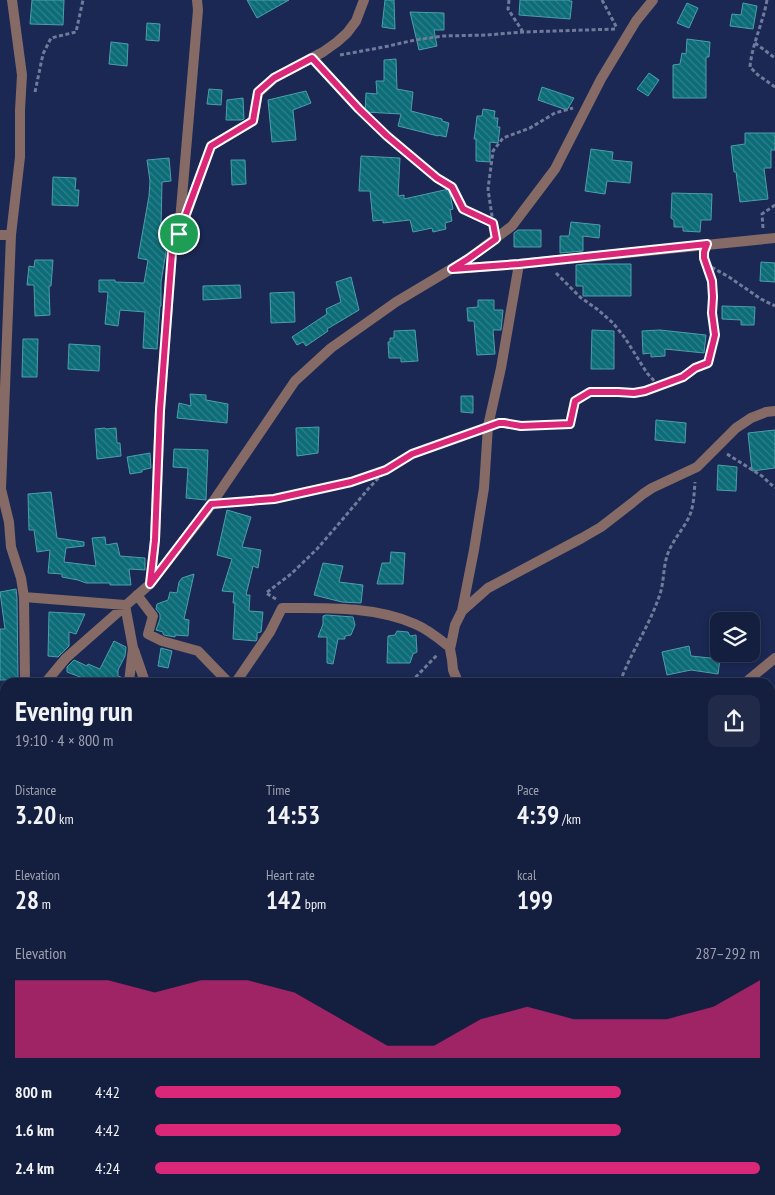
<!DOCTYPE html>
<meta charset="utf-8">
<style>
body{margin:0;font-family:"PT Sans Narrow",sans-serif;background:#212b49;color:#f1f3f6;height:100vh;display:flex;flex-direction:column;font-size:19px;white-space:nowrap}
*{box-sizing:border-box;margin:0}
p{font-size:16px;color:#9da2b0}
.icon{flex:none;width:28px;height:28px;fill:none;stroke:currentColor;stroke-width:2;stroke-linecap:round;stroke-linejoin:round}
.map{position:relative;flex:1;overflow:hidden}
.sheet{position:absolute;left:0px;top:678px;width:775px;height:518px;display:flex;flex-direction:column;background:#141e3e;border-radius:15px 15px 0 0;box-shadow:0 2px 8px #0003,0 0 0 1px #333c58}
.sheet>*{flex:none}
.buttons{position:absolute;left:710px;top:612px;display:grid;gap:10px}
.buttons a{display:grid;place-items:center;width:50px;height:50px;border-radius:10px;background:#141e3e;box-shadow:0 2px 8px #0003,0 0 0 1px #333c58;font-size:25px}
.pin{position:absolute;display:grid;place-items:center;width:42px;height:42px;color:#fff;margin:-21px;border:2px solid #fff;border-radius:50%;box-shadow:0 1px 5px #0007}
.round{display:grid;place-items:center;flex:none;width:52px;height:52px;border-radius:10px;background:#212b49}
.summary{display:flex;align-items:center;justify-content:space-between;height:85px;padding:0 15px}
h1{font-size:28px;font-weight:600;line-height:38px}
.stats{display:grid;grid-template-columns:repeat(3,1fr);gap:8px;height:85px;padding:5px 15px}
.stats div{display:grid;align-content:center}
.stats b{font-size:25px;font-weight:600}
.stats small{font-size:14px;font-weight:400}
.stats p{font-size:14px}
.chart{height:140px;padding:10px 15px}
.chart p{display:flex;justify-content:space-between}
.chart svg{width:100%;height:90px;margin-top:5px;fill:#db2777;opacity:.7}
ul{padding:0 15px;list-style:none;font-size:16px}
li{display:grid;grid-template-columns:80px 60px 1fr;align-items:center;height:38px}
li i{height:12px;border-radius:6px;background:#db2777}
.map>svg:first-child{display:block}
.building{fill:url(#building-back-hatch);stroke:#4d9eaa}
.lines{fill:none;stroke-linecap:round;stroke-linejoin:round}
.path{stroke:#707b9b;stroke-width:3;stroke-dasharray:4 2.5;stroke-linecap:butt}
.minor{stroke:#866a66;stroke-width:10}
.route-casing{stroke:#fff;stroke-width:10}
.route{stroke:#db2777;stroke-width:6}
</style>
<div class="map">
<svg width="775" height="1195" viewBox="0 0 775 1195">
<defs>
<pattern id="building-back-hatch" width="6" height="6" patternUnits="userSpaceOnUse" patternTransform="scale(1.25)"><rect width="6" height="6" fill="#0c6c77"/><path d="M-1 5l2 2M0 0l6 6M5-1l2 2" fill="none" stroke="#2f818b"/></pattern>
</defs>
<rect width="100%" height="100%" fill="#1a2853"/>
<!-- building -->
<path class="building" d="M32 0H64L63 25 30 24Z
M247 0H289L257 18Z
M385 0H394L395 29 382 27Z
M520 0H569V1H572L570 19 519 15Z
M687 3 698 8 689 28 677 23Z
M743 3 757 6 753 29 730 26 732 14 741 15Z
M410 12 444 13V30H434L437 46 419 50Z
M147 23 160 24 159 41 146 40Z
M687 39 710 42 709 57H706V98H673V65L680 64 682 53 686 54Z
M111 42 128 44 127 66 109 64Z
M396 59 397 89 413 92 411 111 442 119V121L449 123 446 137 438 135V136L398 126 401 114 365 112 366 93 377 94 376 81H384V60Z
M649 73 659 80 648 96 637 89Z
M542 87 574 98 567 110 538 100Z
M209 89 222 90 221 105 207 104Z
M306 91 311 103 293 110 296 140 272 142 268 100Z
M243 98 244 119 241 120H226L227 100Z
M483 109 495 111 494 118H498L497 127H500L498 143 490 142V162L476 161V139H474L475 133 477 116H482Z
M745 133H775V150H771V168H764L768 199 740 202 736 172H734L731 146 745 144Z
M591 149 613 152 612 160 632 162 630 183 607 181 605 194 585 191Z
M361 156 400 158 398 196 404 195V199L449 189 453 209 450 210 452 221 445 223 446 229 433 232 432 228 413 232 410 220 383 223V220L373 221 370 191H359Z
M169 158 171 181 162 182 161 226 170 228 161 282V306H160L157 349 143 348 145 312 120 310 118 326 105 324 108 292H99V280H115V282L144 283 148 260 138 258 149 196 150 181 147 160Z
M231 160H245L246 184 232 185Z
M53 177 76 178 75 190H79L78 206 52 205Z
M672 193 712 194 711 220H701L700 232 683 231V227H674V220L671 218Z
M571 222 600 225 599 238 583 236V251L560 253V236H569Z
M518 230H541V247H514V233Z
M35 260H53L51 286H49L50 315 35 316 34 285H27L29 266 34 267Z
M761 262 775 263V282L760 281Z
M585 264H631V296H583V286H576V265Z
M351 277 359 310 327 329 328 331 306 346 303 342 297 345 292 337 327 314 326 309 341 302 336 282Z
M240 285 241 298 203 300V286Z
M294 292 295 322 271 323 270 293Z
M478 300H494V310H503L501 330H493L495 354 477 355 474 321H468L467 308 478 307Z
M722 306 755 307 754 325H741V320L722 319Z
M415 330 418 361 401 362V358H389L388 342H390V338H394V331Z
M592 330 614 331V369H591Z
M660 330 706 335 704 353 665 349V356L651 357V353L643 354 642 331Z
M23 339H38L37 377H22Z
M69 344 100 346 99 371 68 369Z
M190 394 206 395V400L228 404 227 423 177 418 179 403 191 406Z
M461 396H473V413L461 412Z
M656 420 686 423 685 443 655 440Z
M319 427 318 453 297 456 296 428Z
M105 428 106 429 116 428 117 443H120L121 456 97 459 95 429Z
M775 430V468L752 471 748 433Z
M174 449 208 450 206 500 186 498 188 468 173 467Z
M150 453 151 468 142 470V472L130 474 127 457Z
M718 465 737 467 736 491 717 490Z
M51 492 57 538 84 542V546L66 548 64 562 96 566 92 538 105 537 106 545 117 543 120 556 145 558V570L129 569 131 585H110V583H86L78 580 62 577V574L48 573 50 550 37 552 34 530H29L28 494Z
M227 510 251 517 242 547 261 550 258 568 253 566 246 595H250L249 611 263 612 261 632 257 633V639L256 641 233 639 235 603H233L234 592 222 591 232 559 217 555Z
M391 552 405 553 403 584H377L382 563H390Z
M323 563 343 566 339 582 363 585 361 603 342 602 314 595Z
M194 574 184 619 189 620 188 636 175 635V637L164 635 163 634V632L156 630 160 619V614L156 609 157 604 168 600 170 592 177 593 179 582 182 578Z
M16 589 17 598 18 680H0V629H5L0 592Z
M49 612 85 614 76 634 69 632V646L58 657 48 656Z
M326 615 353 617 355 625 351 635 345 636V639H338L333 664 327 663V637H318L323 624V616Z
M397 631 408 632 410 636 416 635 417 652 413 654 410 663H387L388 636 395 635Z
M114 641 126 647 125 656 118 670V676L123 678 122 682H93L67 672V667L74 660 87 666 88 664 100 669Z
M689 646 691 656 720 659 718 674 691 670 667 675 662 652Z
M161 648 172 651 168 668 158 666Z"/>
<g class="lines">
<!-- path -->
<path class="path" d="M509 0 508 9 523 32
M602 0 617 28
M767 0C763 23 752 44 750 67L758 75 775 87
M755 43 775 58
M340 55 384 47 415 40 443 36 487 35 523 32 617 29
M320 68 359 109 387 136 437 178 452 187 463 209 493 223
M35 92 43 54 51 38 76 32 83 0
M493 223 488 189 493 151 503 138 530 128 555 113 573 108
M763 228 762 214 775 205
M706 264 729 277 761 299 775 306
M556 273 580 297 597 309 613 323 625 338 647 373 659 386
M500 423 521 426 570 424 575 401 590 392 634 393 645 391 683 377 695 368 708 363 715 335 712 313 713 297 712 281 704 257
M727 454 762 476 775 488
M227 503 274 499 351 482 384 471
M276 599 266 593 291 574 317 549 342 520 369 488 386 470 412 455 475 431
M411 682 438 654
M620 682C631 652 650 625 660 594 664 582 663 569 667 556 671 543 681 532 688 519 694 508 694 494 695 482
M397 1190 401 1195"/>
<!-- minor -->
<path class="minor" d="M12 0 22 75 20 110V157L11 235 1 489 9 522 11 547 21 578 24 597 25 682
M180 221 198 10 197 0
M0 235H11
M455 269 519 264 775 238
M150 583 155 540 160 410 172 253 211 146 253 121 258 93 274 78 323 52 337 42 347 33 356 21 364 0
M137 595 153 616 148 634 162 641 198 651 228 682
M24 597 125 605 133 648 129 682
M462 611 488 588 582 538 601 527 632 503 643 494 652 488 697 467 736 428 751 418 766 412 775 411
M134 650 145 682
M46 682 66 658 150 584 206 512 295 381 331 348 396 302 468 259 512 226 555 169 601 79 636 21 653 0
M236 682 270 632 282 608C326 608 374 606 415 624 427 629 437 637 447 645
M458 682 453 670 452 660 450 649 452 640 455 625 462 611 474 550 484 488 488 426 501 368 519 264
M746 682 775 658
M0 783 5 769
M770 801 775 802
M770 977 775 975
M0 1084 5 1083
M770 1175 775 1176
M148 1190V1195
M233 1190 241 1191 246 1195
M741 1190 745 1195
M473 1195 474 1190
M569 1195 570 1190"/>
</g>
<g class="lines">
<defs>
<path id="route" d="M312 58 359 109 387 136 437 178 452 187 463 209 493 223 496 239 468 259 452 269 519 264 707 244 704 252V258L712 281 713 297 712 313 715 335 708 363 695 368 683 377 645 391 634 393 618 392H590L575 401 570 424 521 426 504 423H499L412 454 386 470 351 482 274 499 211 504 150 584 155 540 160 410 172 252 211 146 253 121 258 92 274 78Z"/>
</defs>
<!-- route casing -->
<use href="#route" class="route-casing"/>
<!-- route -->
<use href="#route" class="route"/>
</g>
</svg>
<div class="buttons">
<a><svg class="icon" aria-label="layers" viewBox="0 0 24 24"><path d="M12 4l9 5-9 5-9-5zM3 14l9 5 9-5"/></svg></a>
</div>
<div class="pin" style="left:179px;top:234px;background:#1e9e55"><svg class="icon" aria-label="arrive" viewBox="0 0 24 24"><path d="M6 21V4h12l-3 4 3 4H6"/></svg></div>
<section class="sheet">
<div class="summary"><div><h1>Evening run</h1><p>19:10 · 4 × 800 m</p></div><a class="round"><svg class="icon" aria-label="share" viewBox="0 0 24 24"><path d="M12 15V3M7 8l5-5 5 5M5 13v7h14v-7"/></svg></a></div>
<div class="stats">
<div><p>Distance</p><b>3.20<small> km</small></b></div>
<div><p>Time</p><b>14:53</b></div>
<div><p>Pace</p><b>4:39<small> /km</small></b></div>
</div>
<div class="stats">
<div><p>Elevation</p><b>28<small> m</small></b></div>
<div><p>Heart rate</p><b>142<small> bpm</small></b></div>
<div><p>kcal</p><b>199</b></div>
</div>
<div class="chart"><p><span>Elevation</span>287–292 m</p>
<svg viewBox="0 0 160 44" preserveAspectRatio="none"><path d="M0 44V6L10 6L20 6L30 12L40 6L50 6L60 12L70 25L80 38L90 38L100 25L110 19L120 25L130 25L140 25L150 19L160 6V44z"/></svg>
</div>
<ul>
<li><b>800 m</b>4:42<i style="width:77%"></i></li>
<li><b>1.6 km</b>4:42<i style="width:77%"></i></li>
<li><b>2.4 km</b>4:24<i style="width:100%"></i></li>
</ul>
</section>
</div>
